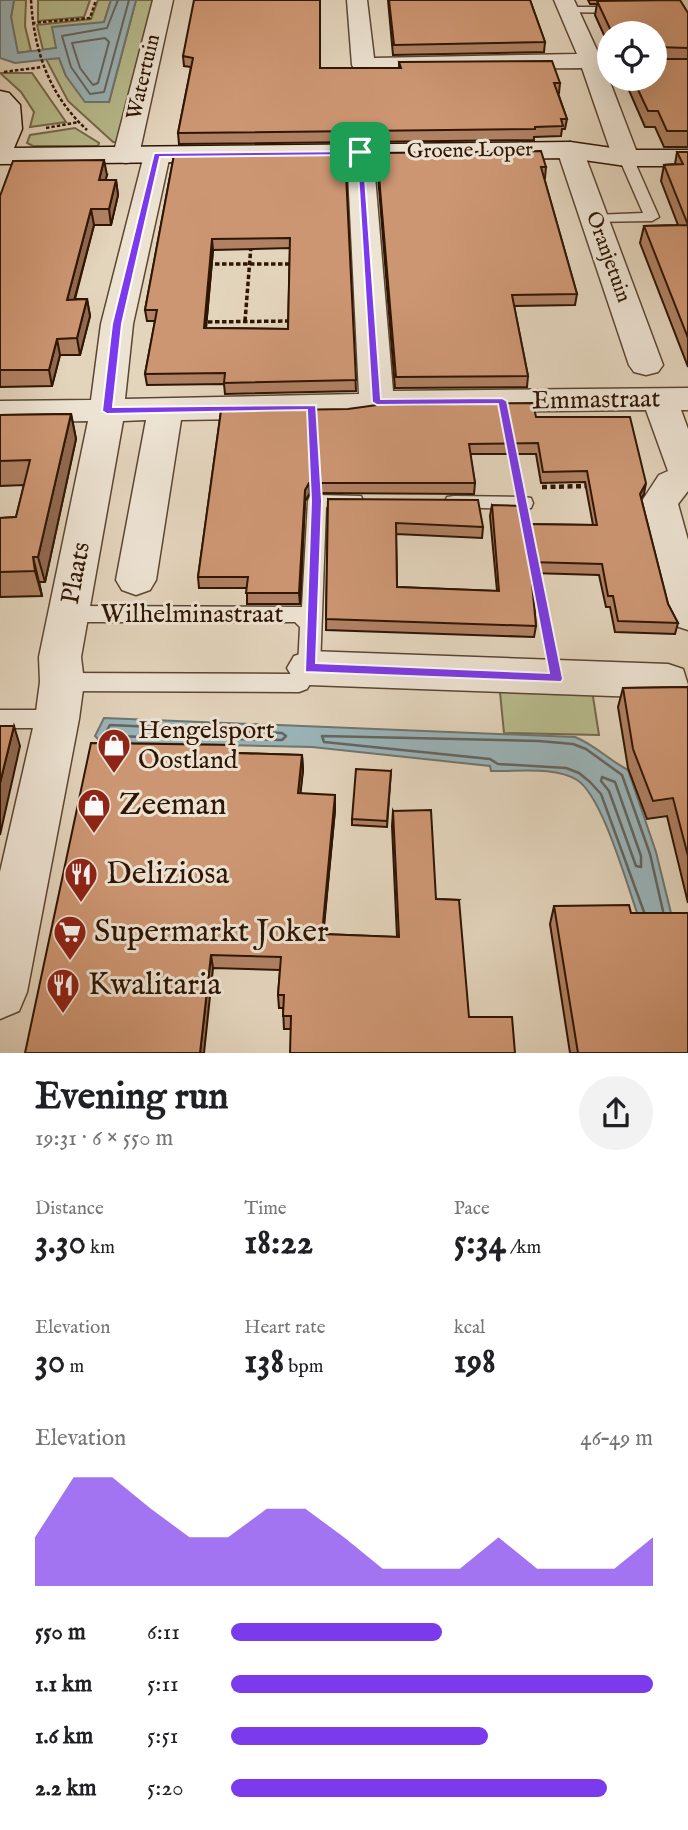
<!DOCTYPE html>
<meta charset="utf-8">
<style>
body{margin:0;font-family:"IM FELL English",serif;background:#f2f2f2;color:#202124;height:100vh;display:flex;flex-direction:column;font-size:26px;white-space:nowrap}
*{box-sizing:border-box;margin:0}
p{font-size:23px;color:#757577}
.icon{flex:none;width:38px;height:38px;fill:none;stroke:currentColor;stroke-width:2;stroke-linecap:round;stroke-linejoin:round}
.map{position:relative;height:1053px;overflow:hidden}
.details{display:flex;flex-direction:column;background:#fff;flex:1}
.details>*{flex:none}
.fabs{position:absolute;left:597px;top:21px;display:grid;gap:14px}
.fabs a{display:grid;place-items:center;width:70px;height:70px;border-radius:50%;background:#fff;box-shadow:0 7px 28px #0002;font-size:35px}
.pin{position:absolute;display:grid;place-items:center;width:60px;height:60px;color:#fff;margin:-30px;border-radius:14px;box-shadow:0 4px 10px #0006}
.round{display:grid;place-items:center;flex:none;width:74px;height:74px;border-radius:37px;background:#f2f2f2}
.head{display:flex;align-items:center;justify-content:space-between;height:119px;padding:0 35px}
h1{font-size:38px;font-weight:700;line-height:52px}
.figures{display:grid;grid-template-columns:repeat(3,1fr);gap:10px;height:119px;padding:7px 35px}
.figures div{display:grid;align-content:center}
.figures b{font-size:35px;font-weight:700}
.figures small{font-size:19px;font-weight:400}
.figures p{font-size:19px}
.chart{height:196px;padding:14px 35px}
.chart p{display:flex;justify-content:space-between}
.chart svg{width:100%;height:126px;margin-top:7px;fill:#7c3aed;opacity:.7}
ul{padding:0 35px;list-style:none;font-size:23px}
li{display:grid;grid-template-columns:112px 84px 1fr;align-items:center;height:52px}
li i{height:18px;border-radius:9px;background:#7c3aed}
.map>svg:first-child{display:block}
.green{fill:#b8bc8e;stroke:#746848;stroke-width:2}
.water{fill:#9ab5bb;stroke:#6f7571;stroke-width:2}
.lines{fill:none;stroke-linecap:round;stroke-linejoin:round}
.shore-far1{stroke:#64655f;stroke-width:2}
.shore{stroke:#64655f;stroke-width:2.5}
.lane-casing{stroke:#5c4531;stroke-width:3}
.street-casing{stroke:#5c4531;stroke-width:3}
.secondary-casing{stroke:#2f1503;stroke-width:3}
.path-far2{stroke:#2f1503;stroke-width:2.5;stroke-dasharray:3.5 2;stroke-linecap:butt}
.path-far1{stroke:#2f1503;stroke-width:3.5;stroke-dasharray:4.5 2.5;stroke-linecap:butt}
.path{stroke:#2f1503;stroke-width:4.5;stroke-dasharray:5 3.5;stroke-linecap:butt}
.lane{fill:#ede3d3;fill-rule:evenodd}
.street{fill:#ede3d3;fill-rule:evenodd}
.secondary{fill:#ede3d3;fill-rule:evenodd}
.wall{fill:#b08163;stroke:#2f1503;stroke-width:2;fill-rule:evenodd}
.shaded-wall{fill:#906950;stroke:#2f1503;stroke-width:2}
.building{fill:#cd9673;stroke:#2f1503;stroke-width:2;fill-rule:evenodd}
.route{fill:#7c3aed;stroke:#fff;stroke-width:2;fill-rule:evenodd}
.labels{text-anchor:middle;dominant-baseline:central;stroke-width:6;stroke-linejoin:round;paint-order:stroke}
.far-street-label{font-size:21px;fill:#2f1503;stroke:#ede3d3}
.street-label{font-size:26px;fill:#2f1503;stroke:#ede3d3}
.poi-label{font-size:26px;fill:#2f1503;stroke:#ede3d3;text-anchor:start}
.near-poi-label{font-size:32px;fill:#2f1503;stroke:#ede3d3;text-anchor:start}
</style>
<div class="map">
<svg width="688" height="1053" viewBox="0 0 688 1053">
<rect width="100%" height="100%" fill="#e3d4bc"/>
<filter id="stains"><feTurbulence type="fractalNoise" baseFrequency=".00286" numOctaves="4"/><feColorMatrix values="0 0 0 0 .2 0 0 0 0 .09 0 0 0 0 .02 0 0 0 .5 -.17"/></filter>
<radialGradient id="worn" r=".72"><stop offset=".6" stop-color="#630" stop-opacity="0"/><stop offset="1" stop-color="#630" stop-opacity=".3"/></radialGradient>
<!-- green -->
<path class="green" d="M14 0H26L25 26 31 51 17 53 11 17Z
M38 0H90L84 17 38 21Z
M98 0H111L104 22 57 48 43 50 37 25 91 19Z
M136 0H156L121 142H113L68 101 46 59 59 58 66 76 109 102Z
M0 73H32L66 122 30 127 34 112 21 92Z
M75 128 99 143 98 146H33L27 143 30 135Z
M499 682 591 684 599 735 504 733Z"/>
<!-- water -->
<path class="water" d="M0 0H14L11 17 18 53 56 48 52 27 104 22 111 0H136L109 102H85L66 76 59 58 15 63 0 58Z
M104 718 575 737C595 745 609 760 628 770L656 852 673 921H640C628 889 603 796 577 780 555 766 516 772 491 771L490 766 312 747 101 742 95 736Z"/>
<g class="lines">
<!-- shore-far1 -->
<path class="shore-far1" d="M118 0 107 28 62 36 71 67 90 94 104 92 129 0
M105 38 109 42 98 83 93 85 80 68 72 43Z"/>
<!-- shore -->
<path class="shore" d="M110 725 282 733 286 736 282 740 109 736 106 732Z
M602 777 615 782 641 856V867L636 866 609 791 601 781Z
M644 912 601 794 590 782 579 773 566 768 498 764 490 759 324 742 322 736 539 741 573 744 586 749 622 775 650 854 663 911"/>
<defs>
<path id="lane" d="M569 7H620L625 10 620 13 565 12 564 10Z
M626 154 633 158 659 217 652 221 589 222 587 219 594 215 643 213 619 158Z
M317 495 361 496 363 501 361 506 326 507 320 668 307 689 299 692 62 691 54 688 51 682 54 676 62 673 293 674 298 667 300 627 295 622H68L61 619 58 614 61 609 68 606 302 607 308 501 310 496Z
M454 496 524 497 531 498 533 503 531 508 524 509 447 507 445 502 447 497Z
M0 710H57L65 713 68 719 65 725 57 728H0Z"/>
<path id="street" d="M153 0H173L139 155 135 161 126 163 117 161 113 155Z
M347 0H367L374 58 577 54 554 0H574L602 61 639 158 635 164 626 166 617 164 613 158 582 68 355 70 352 65Z
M570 142 579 145 583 150 663 365 658 372 646 375 634 372 629 365 557 150 561 145Z
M360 144 369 147 373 152 393 391 688 388V410H681L688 429V491L678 504 688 540V630L673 625 667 614 640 504 659 475 668 471 646 410 377 413 348 417 181 420 156 580 150 590 136 595 122 590 116 580 146 420 123 421 81 657 84 682 79 719 27 992 19 1011 0 1019V872L35 719 40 682 39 657 88 421 0 423V401L91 400 101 324 144 155 148 149 157 147 166 149 170 155 133 324 125 399 359 394 347 152 351 147Z
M309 651 668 664 683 669 688 685 683 693 668 698 309 685 294 680 287 668 294 656Z"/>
<path id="secondary" d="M0 91 9 93 20 105 22 129 14 148 570 142 626 150H688V166H626L570 158 0 164Z"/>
</defs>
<!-- lane casing -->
<use href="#lane" class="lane-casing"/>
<!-- street casing -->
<use href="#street" class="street-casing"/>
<!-- secondary casing -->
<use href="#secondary" class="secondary-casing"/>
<!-- path-far2 -->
<path class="path-far2" d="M31 0C34 51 49 95 87 130
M32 23 90 18 96 0
M4 72 42 67
M46 128 79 122"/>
<!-- path-far1 -->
<path class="path-far1" d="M208 264H293
M245 321 251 246
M201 322 293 321"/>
<!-- path -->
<path class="path" d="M513 449 519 482
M542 487 590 486
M536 569 550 643"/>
<!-- lane -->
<use href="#lane" class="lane"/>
<!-- street -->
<use href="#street" class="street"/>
<!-- secondary -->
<use href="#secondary" class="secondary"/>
</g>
<!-- wall -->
<path class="wall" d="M388 0H530L545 42 544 52 393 55Z
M588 0H671L688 13V147H664L655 127H645L624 79H654V33H609V46L595 15 597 4H590Z
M183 56 320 68H399V62L560 83 559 93H558L567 119 565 129H562L561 136 534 137V140L179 144 178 133 191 67 184 66Z
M677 152H688V367L640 243 644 226 678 225 661 181 664 165 675 164Z
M345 153 356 391 225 394 224 384 147 385 145 374 155 321H147L145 310 174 155ZM290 248 288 329 206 328 213 250Z
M377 153 546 167 545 178H544L577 294 575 305 514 306 528 376 527 387 395 388 377 163Z
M107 175 105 180H116L118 195 111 225H94L75 299H87L90 316 80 355H60L52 386 0 387V196Z
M221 411 536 417 644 494 641 498 668 604 678 623 675 634 615 632 610 607H606L599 575 531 573 536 626 534 637 326 630 328 499 483 527 482 538 396 534 397 587 497 591 490 516 492 505 522 524 593 525 585 482 541 483 536 454H470L475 483 474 494 310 493 305 501 300 604H247V588H199L198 577Z
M71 414 76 439 45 582H39L42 596 0 597V518L16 517 24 485 0 486V415Z
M688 687V903L667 816 647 819 628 768 618 707 623 688Z
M237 753 302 755 303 770 300 793 335 810 323 934 397 937 392 826 393 811 436 899 459 900 290 1029H284L283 1008H279L278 995 280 970 213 968 25 1053Z
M391 771 387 827 352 825V819Z
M554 906 631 913 688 1053H570L550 924Z"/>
<!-- shaded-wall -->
<path class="shaded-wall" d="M104 160 107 175 101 196 99 180Z
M116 180 118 195 111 225 109 209Z
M91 209 94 225 70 316 67 300Z
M212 239 213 250 205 339 204 328Z
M87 299 90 316 80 355 77 338Z
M57 339 60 355 52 386 49 370Z
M71 414 76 439 45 582 38 557Z
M309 483 310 493 305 501 300 604 299 593 305 490Z
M646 483 644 494 637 505 640 494Z
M33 557 39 582 42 596 35 571Z
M14 726 20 746 0 835V783Z
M302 755 303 770 299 808 298 793Z
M335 795V810L322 948V934Z
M211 955 213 968 204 1053H200Z"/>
<!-- building -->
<path class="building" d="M194 0H320V68H401L399 62 552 61 560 83H554L567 119H561L563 126 535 127V129L178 133 193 58 183 56Z
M389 0H530L545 42 394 45Z
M680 0 688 13V48L657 47 654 55V33H612L597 1Z
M654 56 657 59H688V131H667L658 111H648L633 79H654Z
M541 151 546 167H541L577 294 512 295 528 376 396 377 377 153Z
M677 152H688V225L664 165 683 164Z
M345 153 356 380 224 383 225 373 145 374 157 310H145L174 155ZM290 238 288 329 204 328 212 239Z
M104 160 99 180H116L109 209H91L67 300 87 299 77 338 57 339 49 370H0V196L13 161Z
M688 225V338L644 226Z
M533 403 536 417H630L646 483 640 494 668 604 678 623 618 621 613 596H608L602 564 530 562 536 626 326 619 328 499 478 500 483 527 396 523 397 587 499 591 492 505 521 506 522 524 597 525 587 471 543 472 538 443 469 444 475 483H309L305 490 299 593H246L248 577H198L221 411 348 409 377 405Z
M71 414 38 557H33L35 571 0 572V518L16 517 30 460 0 461V415Z
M688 687V856L673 798 653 801 633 749 623 688Z
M0 726H14L0 783Z
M91 743 236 745 235 753 302 755 298 793 335 795 322 934 399 937 393 811 431 810 436 899 459 900 469 1017H512L515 1053H290L291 1016H283L284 995H278L281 957 211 955 200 1053H25Z
M356 769 391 771 387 821 352 819Z
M629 905 631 913H688V1053H578L554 906Z"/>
<!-- route -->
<path class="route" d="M363 151 381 399 502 398 507 401 563 679 561 682 305 672 311 501 307 410 107 414 102 411 112 324 154 153ZM357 155 372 402 377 405 498 404 549 673 316 663 322 501 316 405 113 407 122 324 160 157Z"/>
<!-- icons -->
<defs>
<symbol id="shop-pin" viewBox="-11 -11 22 30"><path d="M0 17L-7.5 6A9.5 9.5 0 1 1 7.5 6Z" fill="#8f2418" stroke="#ede3d3"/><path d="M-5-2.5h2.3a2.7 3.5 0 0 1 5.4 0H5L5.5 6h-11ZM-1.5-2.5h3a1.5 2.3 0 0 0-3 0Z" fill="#fff"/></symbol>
<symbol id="restaurant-pin" viewBox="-11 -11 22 30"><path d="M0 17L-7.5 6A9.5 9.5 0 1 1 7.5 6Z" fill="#8f2418" stroke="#ede3d3"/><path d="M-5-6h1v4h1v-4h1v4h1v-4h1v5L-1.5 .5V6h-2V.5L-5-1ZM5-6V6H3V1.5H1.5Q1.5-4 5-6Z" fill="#fff"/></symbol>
<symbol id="supermarket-pin" viewBox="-11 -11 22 30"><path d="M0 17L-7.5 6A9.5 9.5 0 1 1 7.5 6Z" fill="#8f2418" stroke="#ede3d3"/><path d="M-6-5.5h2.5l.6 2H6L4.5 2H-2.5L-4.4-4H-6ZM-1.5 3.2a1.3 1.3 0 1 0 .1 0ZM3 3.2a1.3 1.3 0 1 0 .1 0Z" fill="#fff"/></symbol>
</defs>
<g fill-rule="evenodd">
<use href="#shop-pin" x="95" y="726" width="38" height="52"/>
<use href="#shop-pin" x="75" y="786" width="38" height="52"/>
<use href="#restaurant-pin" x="62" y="855" width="38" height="52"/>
<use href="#supermarket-pin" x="51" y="913" width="38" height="52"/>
<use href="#restaurant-pin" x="44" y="966" width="38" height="52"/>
</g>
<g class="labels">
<!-- far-street labels -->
<g class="far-street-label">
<text transform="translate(144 77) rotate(-77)">Watertuin</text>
<text transform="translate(470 151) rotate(-1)">Groene Loper</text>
<text transform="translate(608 257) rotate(70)">Oranjetuin</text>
</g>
<!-- street labels -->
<g class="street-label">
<text transform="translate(596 400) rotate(-1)">Emmastraat</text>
<text transform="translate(76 573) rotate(-79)">Plaats</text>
<text x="192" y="614">Wilhelminastraat</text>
</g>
<!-- poi labels -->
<g class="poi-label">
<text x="138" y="730">Hengelsport<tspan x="138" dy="30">Oostland</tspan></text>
</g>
<!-- near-poi labels -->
<g class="near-poi-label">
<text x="119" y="805">Zeeman</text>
<text x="106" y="874">Deliziosa</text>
<text x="94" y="932">Supermarkt Joker</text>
<text x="88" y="985">Kwalitaria</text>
</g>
</g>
<rect width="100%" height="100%" filter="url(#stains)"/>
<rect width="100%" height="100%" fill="url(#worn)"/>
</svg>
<div class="fabs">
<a><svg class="icon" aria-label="locate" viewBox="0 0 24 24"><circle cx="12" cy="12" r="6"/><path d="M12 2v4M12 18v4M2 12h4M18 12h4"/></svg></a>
</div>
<div class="pin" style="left:360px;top:152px;background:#1e9e55"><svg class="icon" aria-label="arrive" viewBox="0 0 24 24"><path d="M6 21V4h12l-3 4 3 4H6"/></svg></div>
</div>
<section class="details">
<div class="head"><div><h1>Evening run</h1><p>19:31 · 6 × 550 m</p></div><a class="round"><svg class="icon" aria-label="share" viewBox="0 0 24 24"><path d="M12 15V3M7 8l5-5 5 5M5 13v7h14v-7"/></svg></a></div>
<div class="figures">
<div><p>Distance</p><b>3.30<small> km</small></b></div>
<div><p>Time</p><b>18:22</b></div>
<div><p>Pace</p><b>5:34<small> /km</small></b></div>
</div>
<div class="figures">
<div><p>Elevation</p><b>30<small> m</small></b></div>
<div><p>Heart rate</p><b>138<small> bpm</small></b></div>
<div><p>kcal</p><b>198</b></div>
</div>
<div class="chart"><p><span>Elevation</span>46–49 m</p>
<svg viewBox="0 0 160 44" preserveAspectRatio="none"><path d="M0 44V27L10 6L20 6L30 17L40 27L50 27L60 17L70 17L80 27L90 38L100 38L110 38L120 27L130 38L140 38L150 38L160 27V44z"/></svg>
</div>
<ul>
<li><b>550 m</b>6:11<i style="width:50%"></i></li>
<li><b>1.1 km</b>5:11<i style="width:100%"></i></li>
<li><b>1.6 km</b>5:51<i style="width:61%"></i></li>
<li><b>2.2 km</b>5:20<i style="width:89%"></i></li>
</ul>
</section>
